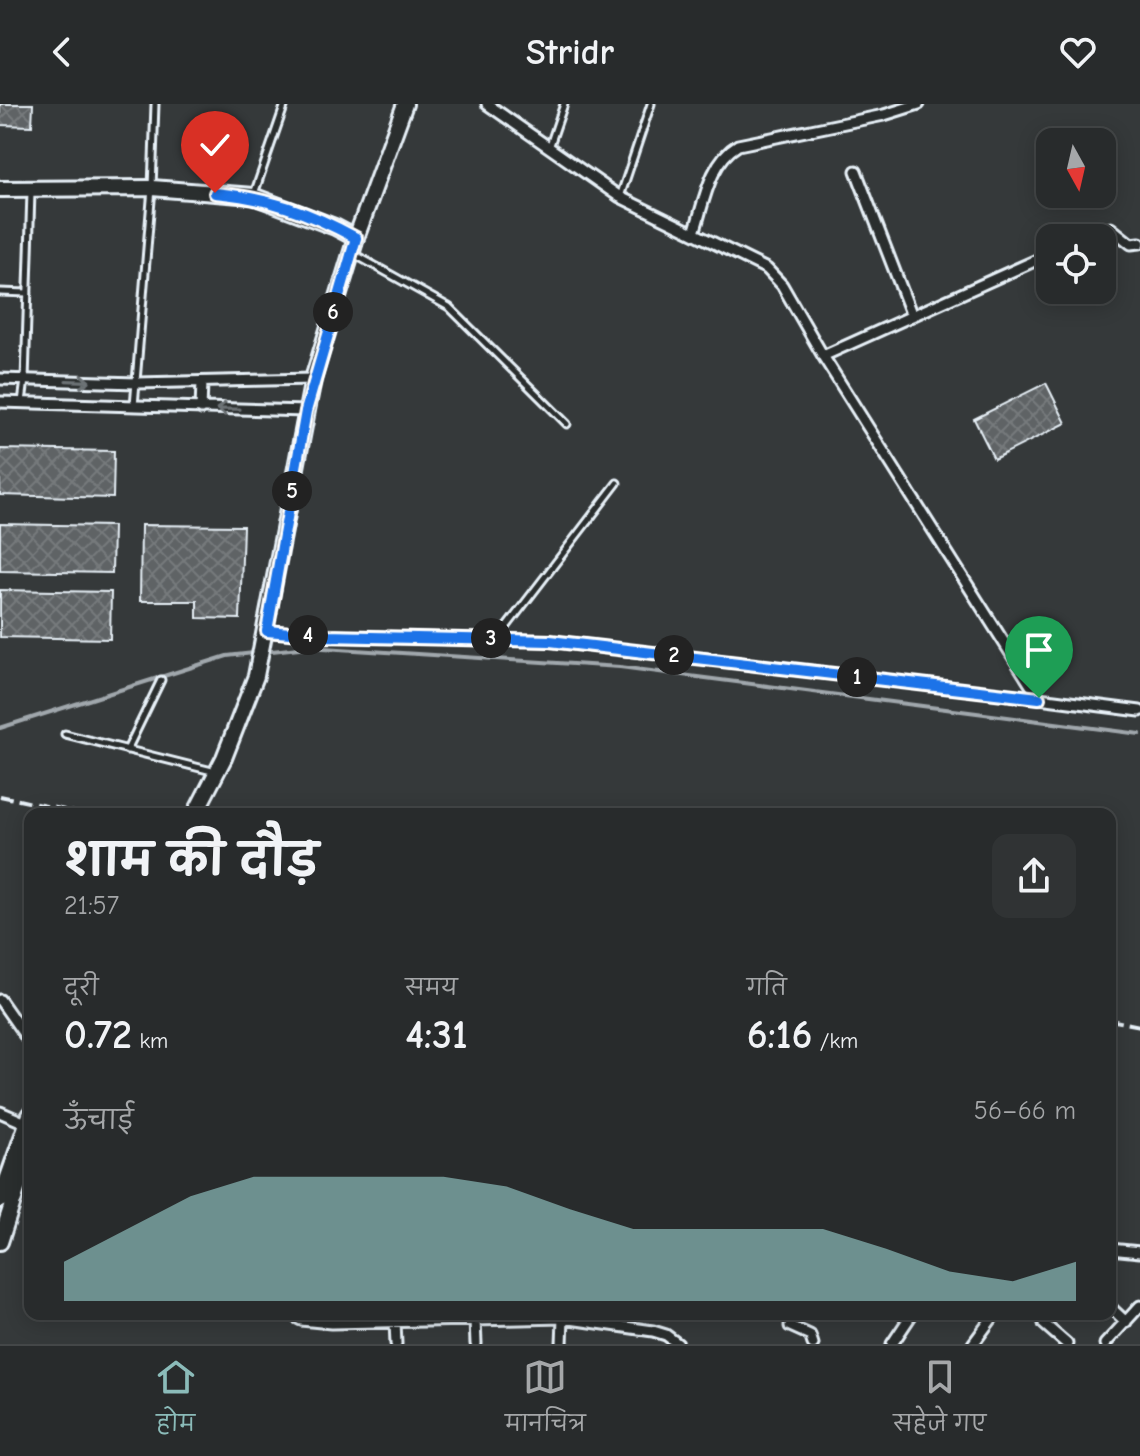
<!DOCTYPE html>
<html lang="hi">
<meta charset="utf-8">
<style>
body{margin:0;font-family:"Comic Neue","Playpen Sans Deva",sans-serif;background:#303334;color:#f1f3f6;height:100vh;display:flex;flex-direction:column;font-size:30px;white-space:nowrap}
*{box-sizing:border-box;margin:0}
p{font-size:26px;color:#a5a7a9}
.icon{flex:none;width:44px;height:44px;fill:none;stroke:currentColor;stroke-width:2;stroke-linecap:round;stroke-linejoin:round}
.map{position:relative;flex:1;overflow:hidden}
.drawer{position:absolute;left:24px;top:704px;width:1092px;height:512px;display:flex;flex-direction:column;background:#282b2c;border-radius:16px;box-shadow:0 4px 20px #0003,0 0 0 2px #444748}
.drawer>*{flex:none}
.needle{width:52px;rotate:172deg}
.tools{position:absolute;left:1036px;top:24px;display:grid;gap:16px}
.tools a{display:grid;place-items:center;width:80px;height:80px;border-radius:16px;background:#282b2c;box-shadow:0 4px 20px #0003,0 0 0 2px #444748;font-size:40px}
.pin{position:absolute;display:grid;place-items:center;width:68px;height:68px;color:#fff;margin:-82px -34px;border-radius:50% 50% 50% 0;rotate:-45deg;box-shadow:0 0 8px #0007}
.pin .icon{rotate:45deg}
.km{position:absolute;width:40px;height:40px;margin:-20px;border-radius:50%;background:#222;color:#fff;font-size:22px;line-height:40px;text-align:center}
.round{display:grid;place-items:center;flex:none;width:84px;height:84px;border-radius:16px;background:#303334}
.head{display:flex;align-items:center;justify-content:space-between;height:136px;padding:0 40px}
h1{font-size:44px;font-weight:700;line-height:60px}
.metrics{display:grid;grid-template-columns:repeat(3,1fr);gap:12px;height:136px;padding:8px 40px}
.metrics div{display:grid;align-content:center}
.metrics b{font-size:40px;font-weight:700}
.metrics small{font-size:22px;font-weight:400}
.metrics p{font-size:22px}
.chart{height:224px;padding:16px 40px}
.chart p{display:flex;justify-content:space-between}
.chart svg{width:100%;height:144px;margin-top:8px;fill:#8bbbb9;opacity:.7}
header{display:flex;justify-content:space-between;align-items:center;height:104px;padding:0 40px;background:#282b2c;font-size:36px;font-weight:700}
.dock{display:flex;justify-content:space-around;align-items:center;height:112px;border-top:2px solid #444748;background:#282b2c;font-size:22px;color:#a5a7a9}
.dock a{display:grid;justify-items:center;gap:4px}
.dock .selected{color:#8bbbb9}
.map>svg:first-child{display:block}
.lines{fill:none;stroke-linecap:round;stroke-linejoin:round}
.stream{stroke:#a0a7ac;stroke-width:4}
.building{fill:url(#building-cross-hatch);stroke:#e8f1f8;stroke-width:2}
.lane-casing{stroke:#e8f1f8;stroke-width:11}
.street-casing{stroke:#e8f1f8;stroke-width:15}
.secondary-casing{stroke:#e8f1f8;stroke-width:20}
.lane{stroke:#2a2d2e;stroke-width:5}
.street{stroke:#2a2d2e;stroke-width:9}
.secondary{stroke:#2a2d2e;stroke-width:14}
.rail{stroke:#e8f1f8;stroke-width:4;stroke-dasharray:12 6;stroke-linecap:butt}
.oneway{stroke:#6c7275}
.route-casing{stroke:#fff;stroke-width:16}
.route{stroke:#1a73e8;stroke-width:10}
</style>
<header><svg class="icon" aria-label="back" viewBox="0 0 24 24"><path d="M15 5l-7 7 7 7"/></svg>Stridr<svg class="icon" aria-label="heart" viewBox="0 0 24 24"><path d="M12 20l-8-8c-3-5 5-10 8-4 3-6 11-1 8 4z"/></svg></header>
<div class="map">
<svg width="1140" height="1240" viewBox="0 0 1140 1240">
<defs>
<pattern id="building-cross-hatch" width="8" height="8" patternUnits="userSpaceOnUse" patternTransform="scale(2)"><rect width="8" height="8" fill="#5f6365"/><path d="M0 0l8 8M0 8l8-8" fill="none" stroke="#767a7c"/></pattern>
</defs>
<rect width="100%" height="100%" fill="#35393a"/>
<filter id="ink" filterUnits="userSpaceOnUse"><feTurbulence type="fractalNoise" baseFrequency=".0125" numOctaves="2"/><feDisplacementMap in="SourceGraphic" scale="16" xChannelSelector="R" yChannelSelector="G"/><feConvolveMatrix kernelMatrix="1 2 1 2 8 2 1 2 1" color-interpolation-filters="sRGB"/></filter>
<g filter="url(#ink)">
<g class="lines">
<!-- stream -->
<path class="stream" d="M0 624 227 552 308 543 620 563 1140 630"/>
</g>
<!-- building -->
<path class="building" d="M0 0H33L32 22 0 21Z
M1046 279 1066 319 994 355 974 315Z
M0 345 114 347 113 394 0 391Z
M0 420 113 422 112 469 0 467Z
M141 421 243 422 240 515 197 514V497H140Z
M0 486 111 488 110 535 0 533Z"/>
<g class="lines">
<defs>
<path id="lane" d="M549 44 564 0
M254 90 285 0
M620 93 651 0
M352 149 449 203 567 320
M0 188 28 189
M22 298 25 276 31 88
M134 302 152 84 155 0
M498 534 617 379
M65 630 216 668
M127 646 161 576"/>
<path id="street" d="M487 0 620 93 767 165 782 181 823 252 1039 594 1140 607
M856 67 912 212
M694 129C704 99 709 58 738 41L884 11 919 0
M1086 134 1111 124 1131 140 1140 139
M823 252 1050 150
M0 275 137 279 313 275
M0 298 306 307
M201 305 202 278
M267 527 325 532 550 537 1039 594
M0 896 30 939
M0 1008 30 1021
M1110 1145 1140 1148
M1110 1203 1126 1218
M290 1210 301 1216 331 1219 563 1214 567 1210
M791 1210 790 1222 810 1231 813 1240
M475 1216 476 1240
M395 1218 396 1240
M1044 1220 1067 1240
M562 1240 563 1214 653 1227 666 1231 678 1240
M892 1240 912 1210
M973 1240 995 1210
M1105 1240 1140 1202"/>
<path id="secondary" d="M0 85 152 84 253 92 335 123 356 134
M195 710 224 654 256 572 313 275 356 134 405 0
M0 1096 30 1011
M0 1138 30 1045"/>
</defs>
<!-- lane casing -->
<use href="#lane" class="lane-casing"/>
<!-- street casing -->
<use href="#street" class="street-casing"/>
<!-- secondary casing -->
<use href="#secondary" class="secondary-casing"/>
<!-- lane -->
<use href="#lane" class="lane"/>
<!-- street -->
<use href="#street" class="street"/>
<!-- secondary -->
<use href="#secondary" class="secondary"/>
<!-- rail -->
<path class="rail" d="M0 692 83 710
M1110 916 1140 922"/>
</g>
<!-- one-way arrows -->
<defs><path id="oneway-shaft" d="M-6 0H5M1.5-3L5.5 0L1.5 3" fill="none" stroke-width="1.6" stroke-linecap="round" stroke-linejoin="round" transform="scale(2)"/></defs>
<g class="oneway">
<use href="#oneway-shaft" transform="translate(78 277) rotate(2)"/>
<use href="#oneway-shaft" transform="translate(228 305) rotate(-179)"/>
</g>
</g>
<g class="lines" filter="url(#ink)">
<defs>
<path id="route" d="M215 89C268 94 309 108 356 134L306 307 267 527 325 532 550 537 1039 594"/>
</defs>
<!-- route casing -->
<use href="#route" class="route-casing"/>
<!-- route -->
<use href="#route" class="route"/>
</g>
</svg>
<div class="tools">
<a><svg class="needle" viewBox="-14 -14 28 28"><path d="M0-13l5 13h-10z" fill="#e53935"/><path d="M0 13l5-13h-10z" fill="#a5a7a9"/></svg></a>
<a><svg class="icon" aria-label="locate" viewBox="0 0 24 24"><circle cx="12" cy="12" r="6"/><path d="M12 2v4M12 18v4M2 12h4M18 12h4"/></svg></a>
</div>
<div class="pin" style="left:1039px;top:594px;background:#1e9e55"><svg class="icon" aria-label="arrive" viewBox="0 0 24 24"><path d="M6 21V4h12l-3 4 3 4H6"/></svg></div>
<div class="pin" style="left:215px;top:89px;background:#d93025"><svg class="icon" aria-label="check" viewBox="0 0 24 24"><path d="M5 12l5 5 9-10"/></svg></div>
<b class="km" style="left:857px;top:573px">1</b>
<b class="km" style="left:674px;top:551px">2</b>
<b class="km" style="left:491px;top:534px">3</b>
<b class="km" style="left:308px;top:531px">4</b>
<b class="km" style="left:292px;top:387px">5</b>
<b class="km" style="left:333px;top:208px">6</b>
<section class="drawer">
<div class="head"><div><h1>शाम की दौड़</h1><p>21:57</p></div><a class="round"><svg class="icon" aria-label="share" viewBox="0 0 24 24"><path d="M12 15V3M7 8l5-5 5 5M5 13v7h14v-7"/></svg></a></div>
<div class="metrics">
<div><p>दूरी</p><b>0.72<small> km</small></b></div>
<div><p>समय</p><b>4:31</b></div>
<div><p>गति</p><b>6:16<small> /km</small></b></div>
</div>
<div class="chart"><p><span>ऊँचाई</span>56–66 m</p>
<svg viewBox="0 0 160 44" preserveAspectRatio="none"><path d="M0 44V32L10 22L20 12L30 6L40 6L50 6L60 6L70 9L80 16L90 22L100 22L110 22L120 22L130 28L140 35L150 38L160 32V44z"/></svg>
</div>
</section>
</div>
<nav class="dock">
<a class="selected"><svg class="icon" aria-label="home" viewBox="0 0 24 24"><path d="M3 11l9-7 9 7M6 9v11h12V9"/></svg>होम</a>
<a><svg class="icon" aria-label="map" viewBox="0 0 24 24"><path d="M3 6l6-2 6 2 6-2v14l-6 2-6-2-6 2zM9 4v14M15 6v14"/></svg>मानचित्र</a>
<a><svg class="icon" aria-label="saved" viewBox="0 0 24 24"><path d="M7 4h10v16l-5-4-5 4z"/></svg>सहेजे गए</a>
</nav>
